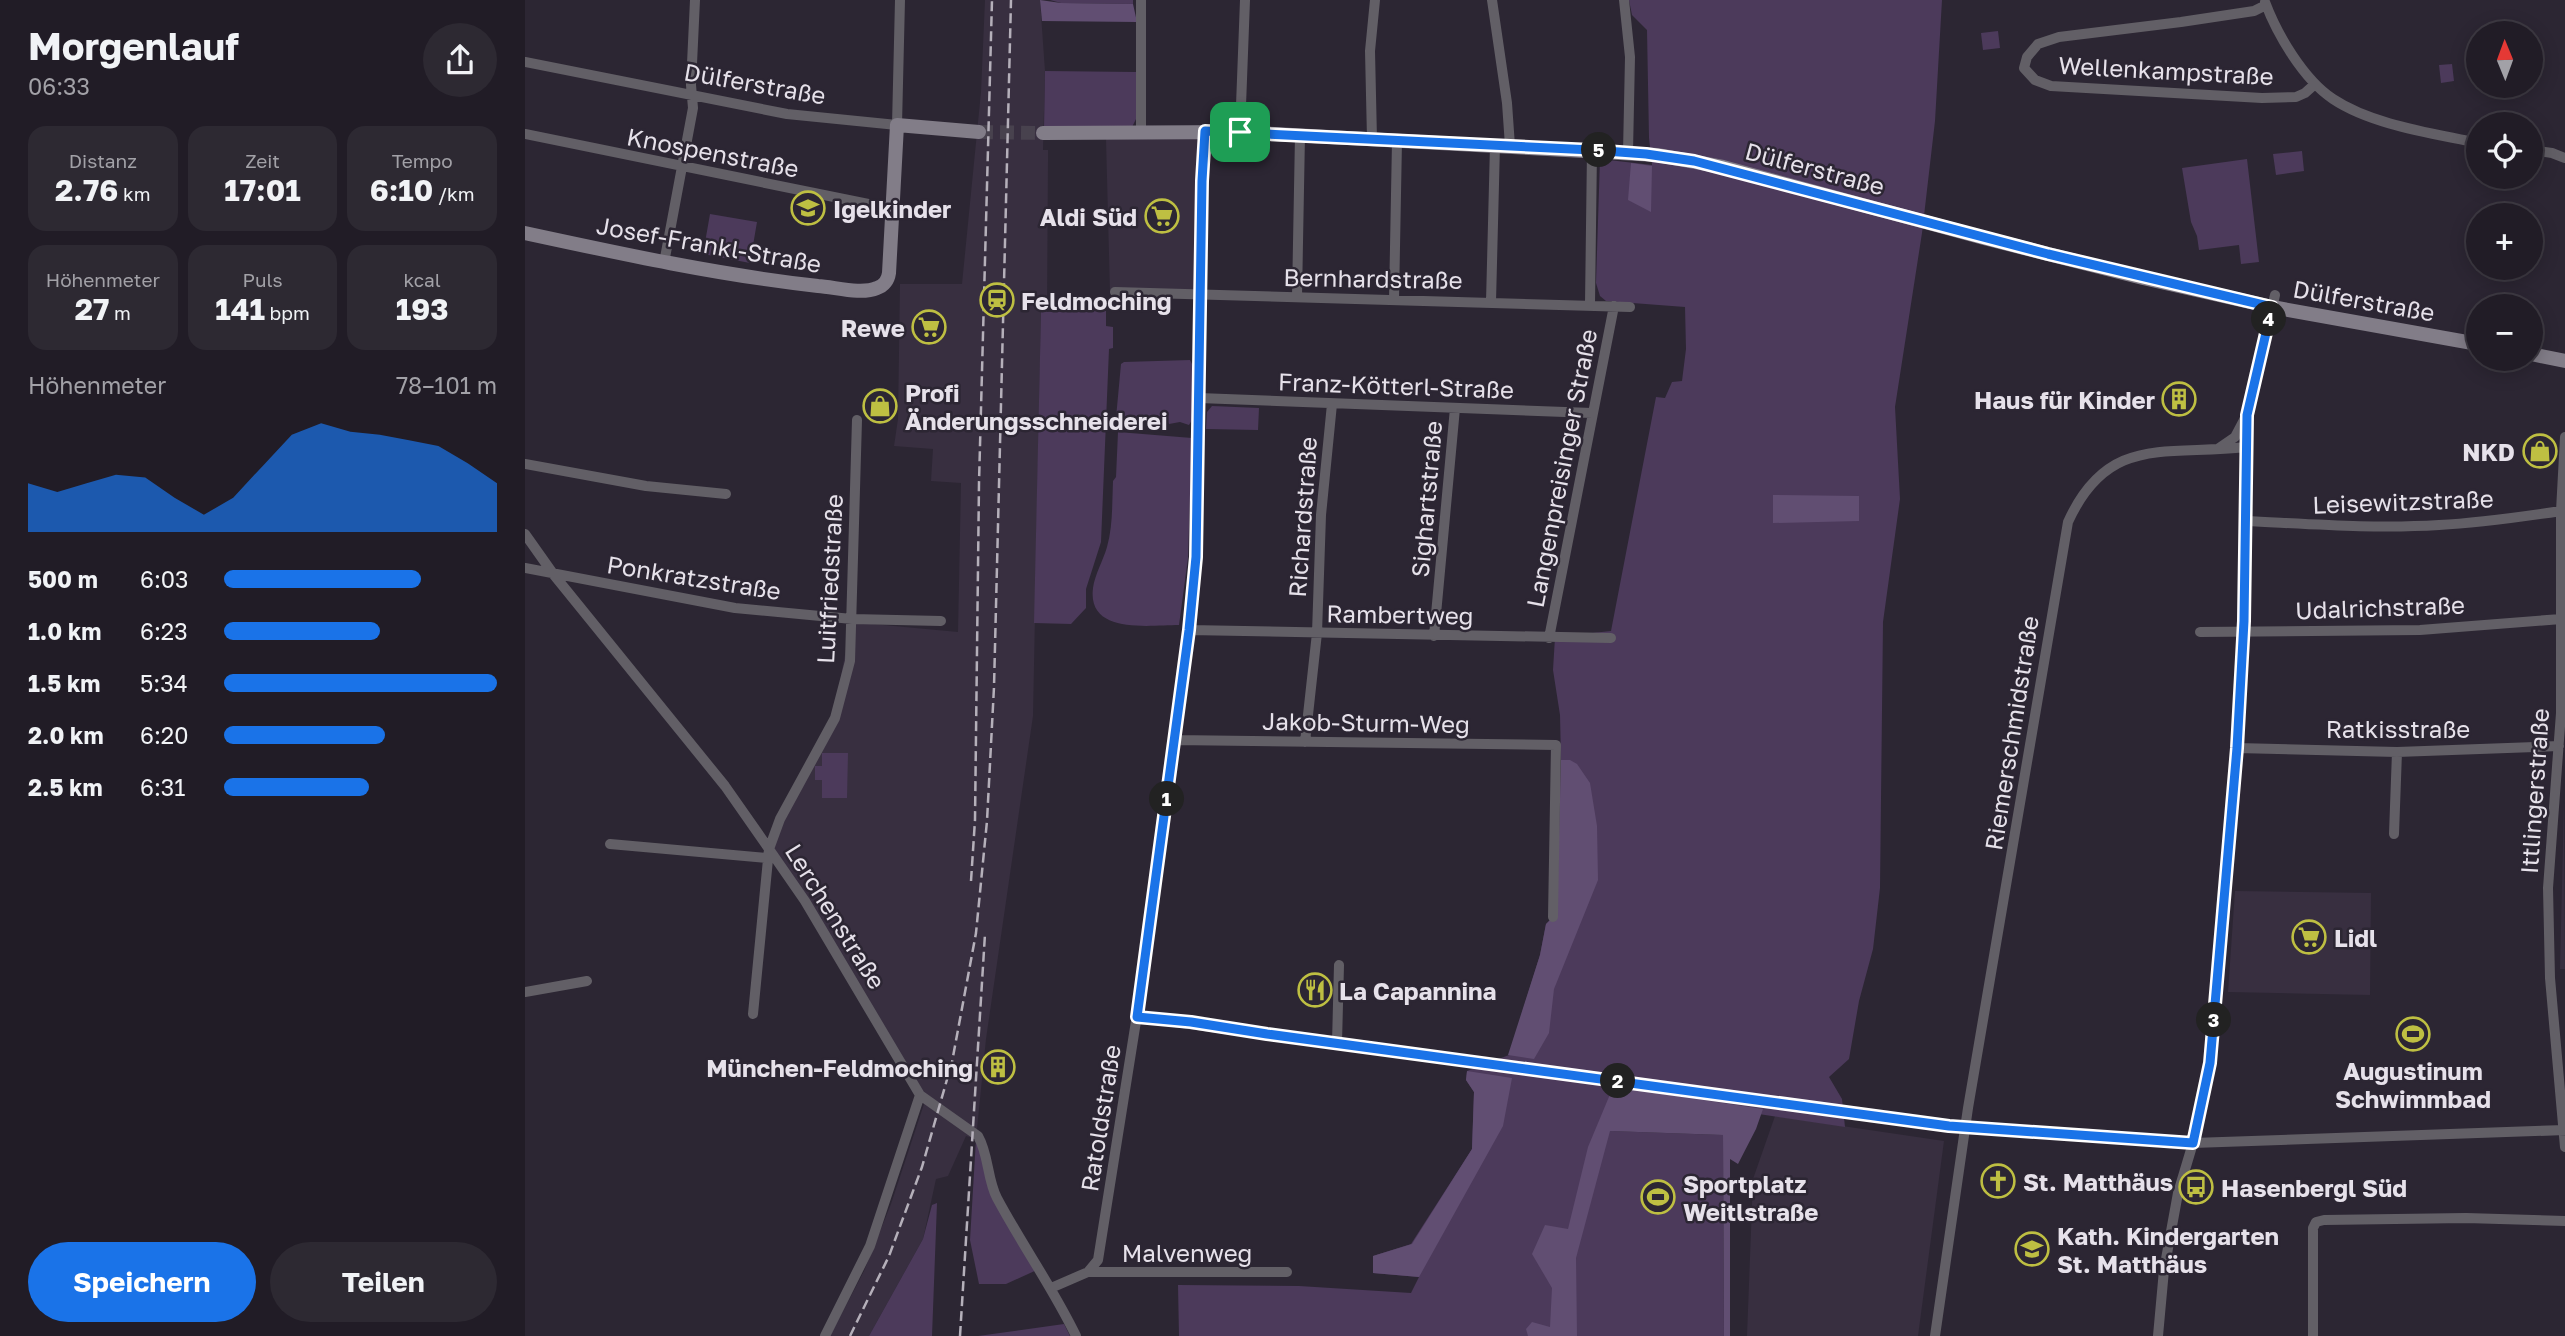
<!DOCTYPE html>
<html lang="de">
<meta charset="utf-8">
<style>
body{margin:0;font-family:"Golos Text",sans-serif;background:#2d2932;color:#f1f3f6;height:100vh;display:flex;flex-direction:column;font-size:26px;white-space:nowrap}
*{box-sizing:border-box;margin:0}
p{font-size:23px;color:#a2a1a7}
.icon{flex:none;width:38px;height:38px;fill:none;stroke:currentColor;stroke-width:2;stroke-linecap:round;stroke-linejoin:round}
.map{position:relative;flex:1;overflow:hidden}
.details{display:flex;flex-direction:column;background:#211c26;width:525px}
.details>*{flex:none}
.needle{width:46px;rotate:359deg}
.tools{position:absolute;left:1941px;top:21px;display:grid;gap:14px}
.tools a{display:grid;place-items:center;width:77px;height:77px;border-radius:50%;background:#211c26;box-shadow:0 4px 18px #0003,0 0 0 2px #3e3a43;font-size:35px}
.pin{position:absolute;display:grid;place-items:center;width:60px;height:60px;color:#fff;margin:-30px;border-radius:14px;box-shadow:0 4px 10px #0006}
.km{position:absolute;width:35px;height:35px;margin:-18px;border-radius:50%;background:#222;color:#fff;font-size:19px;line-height:35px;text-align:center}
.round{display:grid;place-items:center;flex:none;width:74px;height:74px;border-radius:37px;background:#2d2932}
.overview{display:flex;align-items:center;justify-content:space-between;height:119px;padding:0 28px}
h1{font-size:38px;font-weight:700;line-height:52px}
.metrics{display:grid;grid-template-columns:repeat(3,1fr);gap:10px;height:119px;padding:7px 28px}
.metrics div{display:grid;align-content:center;border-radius:18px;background:#2d2932;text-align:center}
.metrics b{font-size:30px;font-weight:700}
.metrics small{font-size:19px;font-weight:400}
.metrics p{font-size:19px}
.chart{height:196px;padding:14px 28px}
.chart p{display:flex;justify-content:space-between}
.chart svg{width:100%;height:126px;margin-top:7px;fill:#1a73e8;opacity:.7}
.cta{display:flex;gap:14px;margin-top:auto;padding:14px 28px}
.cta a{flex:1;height:80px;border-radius:42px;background:#1a73e8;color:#fff;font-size:28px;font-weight:700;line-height:80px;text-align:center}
.cta a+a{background:#2d2932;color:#f1f3f6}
ul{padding:0 28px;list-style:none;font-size:23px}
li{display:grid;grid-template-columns:112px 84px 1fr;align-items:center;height:52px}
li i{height:18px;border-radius:9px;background:#1a73e8}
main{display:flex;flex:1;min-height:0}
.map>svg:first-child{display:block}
.built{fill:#382f40}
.green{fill:#4c3a5b}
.forest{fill:#614e72}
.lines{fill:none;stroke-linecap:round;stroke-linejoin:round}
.secondary-tunnel{stroke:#48424e;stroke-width:14;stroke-dasharray:14 7;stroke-linecap:butt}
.minor{stroke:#625f66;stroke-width:10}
.secondary{stroke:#827d88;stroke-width:14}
.rail{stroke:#b5b0ba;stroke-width:2.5;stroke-dasharray:10 5;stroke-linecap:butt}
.route-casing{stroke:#fff;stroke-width:14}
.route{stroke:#1a73e8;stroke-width:9}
.labels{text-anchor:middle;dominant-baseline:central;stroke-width:5;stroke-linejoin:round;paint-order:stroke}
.street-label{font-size:24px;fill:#e6e1ea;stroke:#2c2633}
.poi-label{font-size:24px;font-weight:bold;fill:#e6e1ea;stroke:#2c2633;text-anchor:start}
</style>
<main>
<section class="details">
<div class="overview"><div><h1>Morgenlauf</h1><p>06:33</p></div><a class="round"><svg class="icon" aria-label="share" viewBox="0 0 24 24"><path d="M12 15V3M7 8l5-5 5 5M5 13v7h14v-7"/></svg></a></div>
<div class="metrics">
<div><p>Distanz</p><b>2.76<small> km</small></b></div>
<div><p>Zeit</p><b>17:01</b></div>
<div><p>Tempo</p><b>6:10<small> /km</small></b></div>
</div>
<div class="metrics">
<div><p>Höhenmeter</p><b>27<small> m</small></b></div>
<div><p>Puls</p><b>141<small> bpm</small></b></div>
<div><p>kcal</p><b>193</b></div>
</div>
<div class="chart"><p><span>Höhenmeter</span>78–101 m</p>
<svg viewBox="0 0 160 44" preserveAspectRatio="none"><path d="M0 44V27L10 30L20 27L30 24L40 25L50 32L60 38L70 32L80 21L90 10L100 6L110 9L120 10L130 12L140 14L150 20L160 27V44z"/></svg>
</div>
<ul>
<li><b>500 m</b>6:03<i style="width:72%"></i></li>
<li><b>1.0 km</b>6:23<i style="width:57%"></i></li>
<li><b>1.5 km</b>5:34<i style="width:100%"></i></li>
<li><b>2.0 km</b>6:20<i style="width:59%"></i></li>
<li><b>2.5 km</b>6:31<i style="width:53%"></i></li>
</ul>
<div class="cta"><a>Speichern</a><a>Teilen</a></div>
</section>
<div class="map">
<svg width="2040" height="1336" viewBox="0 0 2040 1336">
<rect width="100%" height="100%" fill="#2c2633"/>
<!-- built -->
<path class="built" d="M460 0H515L520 71 518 150H523V161L522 312 516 313 508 716 461 1039 451 1139 441 1136 423 1176 411 1179 398 1239 344 1336H305L339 1271 366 1204 399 1104 241 844 309 714 326 622 433 632 436 483 406 481 408 449 369 446 373 419 375 284H437L456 92Z
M675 132 673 293H585L581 139Z
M2039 801 2040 969H2035Z
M1710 891 1846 893 1845 995 1703 992Z
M1250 1116 1419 1141 1393 1336H1222L1228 1179Z"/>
<!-- green -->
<path class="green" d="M525 0H608V4L536 3Z
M1104 0H1417L1410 121 1397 233 1370 407 1375 499 1358 622 1355 888 1348 949 1334 1001 1324 1059 1304 1077 1317 1099 1320 1127 1095 1093 1086 1131 1198 1135 1199 1336H654L653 1285 774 1286 886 1293 894 1277 848 1273V1256L886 1244 947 1149 949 1092 941 1080 942 1071 984 1055 1015 955 1021 924 1032 913 1036 760 1035 715 1028 670 1030 637 1086 631 1131 397 1140 398 1147 382 1157 381 1161 349 1160 307 1081 301 1075 296 1071 283 1075 159 1127 165 1124 138 1122 30 1107 15Z
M1473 31 1475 48 1458 50 1456 33Z
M1927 64 1929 81 1916 83 1914 65Z
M520 71 611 72 612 117 607 127 519 129Z
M1777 151 1779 171 1751 175 1748 154Z
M1722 159 1734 262 1716 264 1714 245 1674 250 1672 236 1666 222 1657 168Z
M185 214 232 222 225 263 178 254Z
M581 311V326L588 327V348L584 349 576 542 561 589V608L546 624 509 623 516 312Z
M665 360 669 368 667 420 664 425 655 422 644 424 641 419 618 418 616 423 610 419H603V425L591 418 596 364 599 362Z
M687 406 734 408 733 430 681 429 682 412Z
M593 432 667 438 663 558 654 625C624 625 562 635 568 588 570 574 578 561 582 547 588 526 587 503 588 481L591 477Z
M297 753H323L322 798H297V780H290V766H297Z
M451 1139 468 1191 514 1269 481 1284H454L445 1240Z
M412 1203 407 1336H344L398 1239 407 1205Z
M539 1324 545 1336H453Z"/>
<!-- forest -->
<path class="forest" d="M515 0 536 3 608 4 612 22 517 21Z
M1106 163 1127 166 1126 212 1103 200Z
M1248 495 1334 496V521L1248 523Z
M1036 760H1045L1052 764 1065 783 1072 826 1073 880 1029 989 1024 1033 1009 1059 983 1055 1015 955 1021 924 1032 913Z
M942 1071 987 1078 978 1126 894 1277 848 1273V1256L887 1244 947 1149 949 1092 941 1080Z
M1098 1088 1238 1109 1231 1129 1213 1164 1205 1159V1336H1199L1198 1135 1085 1131 1051 1258 1052 1336H1003L1001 1329 1007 1322 1025 1327 1027 1288 1007 1254 1020 1225 1043 1229 1063 1147 1086 1092Z"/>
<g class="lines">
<!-- secondary-tunnel -->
<path class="secondary-tunnel" d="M454 132 518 133"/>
<!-- minor -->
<path class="minor" d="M616 0V132
M967 0 982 103 985 146
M1099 0 1105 57 1103 152
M1740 2C1752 34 1778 79 1808 99 1847 125 1907 133 1953 143
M1741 5 1729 11 1656 22 1534 37 1513 44 1502 57 1499 68 1510 80 1526 86 1737 98 1771 97 1780 93 1790 84
M0 62 262 114 372 125 375 0
M715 132 720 0
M0 134 368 209
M847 139 845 51 850 0
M2006 150 2027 153 2040 158
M139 263 168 108 166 85 170 0
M590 292 1105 307
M772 297 775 135
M869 300 872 141
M966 302 970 145
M1065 304 1067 150
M674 398 1067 413
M2040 437 2036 511V713L2023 888 2025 978 2040 1147
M1694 448 1710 437 1720 418
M0 464 121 486 201 494
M1721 521C1785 524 1850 529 1914 525 1955 523 1996 517 2036 511
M0 534 29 575 200 786 244 849 280 901 395 1095 453 1136C464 1155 462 1179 472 1198 497 1245 528 1288 551 1336
M0 568 210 608 327 619 416 621
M664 630 1086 638
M1675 632 1895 630 2036 619
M909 636 930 408
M1024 638 1089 306
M649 740 1031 745 1028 917
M780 742 792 633 796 515 807 404
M1712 748 1872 752 2034 746
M1869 834 1872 752
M85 844 243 858
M0 992 62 981
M228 1014 244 849 255 819 310 718 325 661 332 420
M612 1017 1440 1128 1668 1143 2040 1130
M812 1043 814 965
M563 1272H762
M526 1288 563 1272 573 1260 619 971 664 630 671 557 677 181 680 131
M300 1336 345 1246 395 1095
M1410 1336 1443 1108 1543 522C1583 434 1641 456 1720 447
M1633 1336 1639 1270 1653 1193 1668 1143 1685 1063 1712 748 1719 631 1722 415 1750 295
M1788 1336V1228L1791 1222 1799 1220 1941 1218 2040 1221"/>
<!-- secondary -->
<path class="secondary" d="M518 133 715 132 1132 155 1198 167 1459 238 1618 278 1747 307 1953 344
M0 233C97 254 194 275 293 286 310 287 336 295 352 288 359 286 363 280 364 273L372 125 454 132
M2006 354 2040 361"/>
<!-- rail -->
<path class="rail" d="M446 881 450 820 454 483 467 0
M325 1336 364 1256 397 1167 427 1062 451 933 462 821 469 687 486 0
M435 1336 460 934"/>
</g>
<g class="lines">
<defs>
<path id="route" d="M680 131 1067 150 1121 154 1169 161 1523 254 1747 307 1722 415 1719 621 1712 748 1685 1063 1668 1143 1424 1126 742 1034 666 1022 612 1017 664 630 671 557 677 181Z"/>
</defs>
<!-- route casing -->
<use href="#route" class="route-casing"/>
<!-- route -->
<use href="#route" class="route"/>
</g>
<!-- icons -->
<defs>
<symbol id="school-ring" viewBox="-11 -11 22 22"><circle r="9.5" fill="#2c2633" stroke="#bebf42" stroke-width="1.5"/><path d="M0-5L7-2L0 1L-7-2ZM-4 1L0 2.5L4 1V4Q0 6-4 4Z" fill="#bebf42"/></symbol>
<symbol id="supermarket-ring" viewBox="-11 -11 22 22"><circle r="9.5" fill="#2c2633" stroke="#bebf42" stroke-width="1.5"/><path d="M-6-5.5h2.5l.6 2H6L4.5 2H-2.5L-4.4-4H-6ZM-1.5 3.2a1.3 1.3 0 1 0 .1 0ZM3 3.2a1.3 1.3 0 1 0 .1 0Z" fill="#bebf42"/></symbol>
<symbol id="station-ring" viewBox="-11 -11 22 22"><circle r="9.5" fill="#2c2633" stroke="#bebf42" stroke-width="1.5"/><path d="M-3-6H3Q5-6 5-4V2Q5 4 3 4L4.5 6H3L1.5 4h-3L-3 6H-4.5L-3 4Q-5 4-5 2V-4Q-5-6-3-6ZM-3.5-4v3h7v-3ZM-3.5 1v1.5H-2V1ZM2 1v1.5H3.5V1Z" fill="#bebf42"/></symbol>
<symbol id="building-ring" viewBox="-11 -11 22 22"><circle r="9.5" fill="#2c2633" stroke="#bebf42" stroke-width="1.5"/><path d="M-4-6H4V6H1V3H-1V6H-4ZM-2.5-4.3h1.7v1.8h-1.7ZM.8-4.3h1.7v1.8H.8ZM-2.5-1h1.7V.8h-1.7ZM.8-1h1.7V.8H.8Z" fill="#bebf42"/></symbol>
<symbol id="shop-ring" viewBox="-11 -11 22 22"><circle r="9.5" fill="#2c2633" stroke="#bebf42" stroke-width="1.5"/><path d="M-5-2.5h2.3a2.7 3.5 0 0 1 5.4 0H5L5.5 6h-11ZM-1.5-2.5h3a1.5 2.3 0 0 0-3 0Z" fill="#bebf42"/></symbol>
<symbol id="restaurant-ring" viewBox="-11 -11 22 22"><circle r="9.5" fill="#2c2633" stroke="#bebf42" stroke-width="1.5"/><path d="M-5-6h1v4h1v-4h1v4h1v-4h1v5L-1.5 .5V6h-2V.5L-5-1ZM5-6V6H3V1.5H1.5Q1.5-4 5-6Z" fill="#bebf42"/></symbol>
<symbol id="stadium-ring" viewBox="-11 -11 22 22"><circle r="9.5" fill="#2c2633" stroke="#bebf42" stroke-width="1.5"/><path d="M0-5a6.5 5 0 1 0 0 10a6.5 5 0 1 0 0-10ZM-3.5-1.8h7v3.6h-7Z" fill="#bebf42"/></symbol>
<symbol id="church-ring" viewBox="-11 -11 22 22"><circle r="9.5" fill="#2c2633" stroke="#bebf42" stroke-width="1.5"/><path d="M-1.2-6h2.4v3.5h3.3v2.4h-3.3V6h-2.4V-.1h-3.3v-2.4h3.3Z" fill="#bebf42"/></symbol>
<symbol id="bus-ring" viewBox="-11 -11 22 22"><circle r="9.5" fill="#2c2633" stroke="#bebf42" stroke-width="1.5"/><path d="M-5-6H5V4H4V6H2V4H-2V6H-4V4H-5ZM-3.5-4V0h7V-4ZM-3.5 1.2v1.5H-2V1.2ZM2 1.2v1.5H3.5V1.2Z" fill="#bebf42"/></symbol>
</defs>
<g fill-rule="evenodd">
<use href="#school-ring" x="264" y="189" width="38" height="38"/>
<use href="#supermarket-ring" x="618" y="197" width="38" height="38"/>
<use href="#station-ring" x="453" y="281" width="38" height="38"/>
<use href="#supermarket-ring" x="385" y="308" width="38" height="38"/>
<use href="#building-ring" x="1635" y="380" width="38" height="38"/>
<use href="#shop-ring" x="336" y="387" width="38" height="38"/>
<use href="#shop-ring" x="1996" y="432" width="38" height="38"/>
<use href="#supermarket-ring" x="1765" y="918" width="38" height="38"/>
<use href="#restaurant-ring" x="771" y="971" width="38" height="38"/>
<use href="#stadium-ring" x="1869" y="1015" width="38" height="38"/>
<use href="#building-ring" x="454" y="1048" width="38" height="38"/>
<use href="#church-ring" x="1454" y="1162" width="38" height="38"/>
<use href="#bus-ring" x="1652" y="1168" width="38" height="38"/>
<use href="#stadium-ring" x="1114" y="1178" width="38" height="38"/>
<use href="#school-ring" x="1488" y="1230" width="38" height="38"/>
</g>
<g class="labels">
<!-- street labels -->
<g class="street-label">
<text transform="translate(1641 70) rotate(3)">Wellenkampstraße</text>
<text transform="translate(230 83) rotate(10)">Dülferstraße</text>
<text transform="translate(188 152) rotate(11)">Knospenstraße</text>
<text transform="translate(1290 168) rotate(15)">Dülferstraße</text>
<text transform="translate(184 244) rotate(10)">Josef-Frankl-Straße</text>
<text transform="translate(848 278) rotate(1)">Bernhardstraße</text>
<text transform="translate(1839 300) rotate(10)">Dülferstraße</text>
<text transform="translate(871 385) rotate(2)">Franz-Kötterl-Straße</text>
<text transform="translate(1036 468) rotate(-79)">Langenpreisinger Straße</text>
<text transform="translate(901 499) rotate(-85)">Sighartstraße</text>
<text transform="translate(1878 501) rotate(-2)">Leisewitzstraße</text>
<text transform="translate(777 517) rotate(-86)">Richardstraße</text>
<text transform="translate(169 577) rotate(9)">Ponkratzstraße</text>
<text transform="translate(304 579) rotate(-87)">Luitfriedstraße</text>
<text transform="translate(1855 607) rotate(-2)">Udalrichstraße</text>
<text transform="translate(875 614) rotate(1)">Rambertweg</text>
<text transform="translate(841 722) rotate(1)">Jakob-Sturm-Weg</text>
<text x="1873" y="728">Ratkisstraße</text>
<text transform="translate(1486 733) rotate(-81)">Riemerschmidstraße</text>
<text transform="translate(2009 791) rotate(-86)">Ittlingerstraße</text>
<text transform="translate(311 916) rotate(58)">Lerchenstraße</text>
<text transform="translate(575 1118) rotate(-81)">Ratoldstraße</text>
<text x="662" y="1252">Malvenweg</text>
</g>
<!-- poi labels -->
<g class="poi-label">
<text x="308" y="208">Igelkinder</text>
<text x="612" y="216" text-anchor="end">Aldi Süd</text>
<text x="496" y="300">Feldmoching</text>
<text x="380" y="327" text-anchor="end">Rewe</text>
<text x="380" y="392">Profi<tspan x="380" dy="28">Änderungsschneiderei</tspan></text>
<text x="1630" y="399" text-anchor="end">Haus für Kinder</text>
<text x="1990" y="451" text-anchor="end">NKD</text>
<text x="1809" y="937">Lidl</text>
<text x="814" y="990">La Capannina</text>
<text x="448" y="1067" text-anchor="end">München-Feldmoching</text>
<text x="1888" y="1070" text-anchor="middle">Augustinum<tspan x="1888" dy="28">Schwimmbad</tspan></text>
<text x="1498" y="1181">St. Matthäus</text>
<text x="1158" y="1183">Sportplatz<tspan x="1158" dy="28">Weitlstraße</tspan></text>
<text x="1696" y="1187">Hasenbergl Süd</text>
<text x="1532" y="1235">Kath. Kindergarten<tspan x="1532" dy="28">St. Matthäus</tspan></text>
</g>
</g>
</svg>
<div class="tools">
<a><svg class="needle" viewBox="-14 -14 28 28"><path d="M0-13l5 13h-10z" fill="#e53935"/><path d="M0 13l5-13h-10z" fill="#a2a1a7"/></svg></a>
<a><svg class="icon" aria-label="locate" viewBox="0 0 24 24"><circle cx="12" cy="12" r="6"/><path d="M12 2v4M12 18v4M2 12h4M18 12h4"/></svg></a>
<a>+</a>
<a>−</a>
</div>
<div class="pin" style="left:715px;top:132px;background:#1e9e55"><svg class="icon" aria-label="arrive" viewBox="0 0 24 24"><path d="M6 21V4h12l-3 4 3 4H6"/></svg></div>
<b class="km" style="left:642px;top:799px">1</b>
<b class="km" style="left:1093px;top:1081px">2</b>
<b class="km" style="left:1689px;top:1020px">3</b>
<b class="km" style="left:1744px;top:319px">4</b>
<b class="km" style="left:1074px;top:150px">5</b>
</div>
</main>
